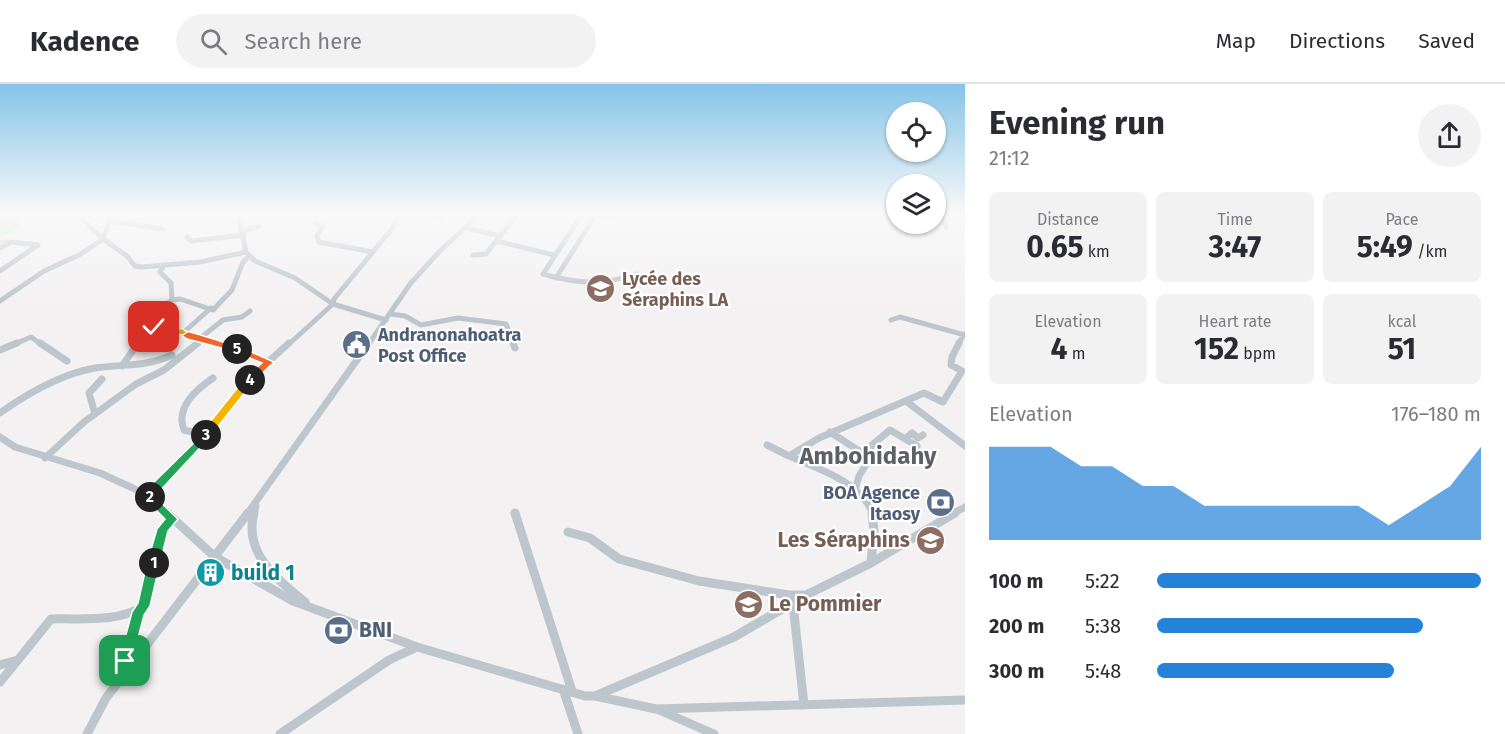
<!DOCTYPE html>
<meta charset="utf-8">
<style>
body{margin:0;font-family:"Fira Sans",sans-serif;background:#f2f2f3;color:#2b2b33;height:100vh;display:flex;flex-direction:column;font-size:22px;white-space:nowrap}
*{box-sizing:border-box;margin:0}
p{font-size:20px;color:#7c7c81}
.icon{flex:none;width:33px;height:33px;fill:none;stroke:currentColor;stroke-width:2;stroke-linecap:round;stroke-linejoin:round}
.map{position:relative;flex:1;overflow:hidden}
.drawer{display:flex;flex-direction:column;background:#fff;width:540px}
.drawer>*{flex:none}
.tools{position:absolute;left:886px;top:18px;display:grid;gap:12px}
.tools a{display:grid;place-items:center;width:60px;height:60px;border-radius:50%;background:#fff;box-shadow:0 2px 4px #0004;font-size:30px}
.pin{position:absolute;display:grid;place-items:center;width:51px;height:51px;color:#fff;margin:-26px;border-radius:12px;box-shadow:0 3px 9px #0006}
.km{position:absolute;width:30px;height:30px;margin:-15px;border-radius:50%;background:#222;color:#fff;font-size:16px;line-height:30px;text-align:center}
.round{display:grid;place-items:center;flex:none;width:63px;height:63px;border-radius:32px;background:#f2f2f3}
.headline{display:flex;align-items:center;justify-content:space-between;height:102px;padding:0 24px}
h1{font-size:33px;font-weight:700;line-height:45px}
.figures{display:grid;grid-template-columns:repeat(3,1fr);gap:9px;height:102px;padding:6px 24px}
.figures div{display:grid;align-content:center;border-radius:9px;background:#f2f2f3;text-align:center}
.figures b{font-size:30px;font-weight:700}
.figures small{font-size:16px;font-weight:400}
.figures p{font-size:16px}
.chart{height:168px;padding:12px 24px}
.chart p{display:flex;justify-content:space-between}
.chart svg{width:100%;height:108px;margin-top:6px;fill:#2483d9;opacity:.7}
ul{padding:0 24px;list-style:none;font-size:20px}
li{display:grid;grid-template-columns:96px 72px 1fr;align-items:center;height:45px}
li i{height:15px;border-radius:8px;background:#2483d9}
header{display:flex;align-items:center;gap:36px;box-sizing:border-box;height:84px;padding:0 30px;background:#fff;border-bottom:2px solid #e1e1e2}
header strong{font-size:28px}
nav{display:flex;gap:33px;margin-inline-start:auto;font-size:21px}
.search{width:420px;height:54px;background:#f2f2f3;display:flex;align-items:center;gap:15px;box-sizing:border-box;padding:0 21px;border-radius:33px;color:#7c7c81;font-size:22px}
main{display:flex;flex:1;min-height:0}
.map>svg:first-child{display:block}
.green{fill:#c2edcf}
.lines{fill:none;stroke-linecap:round;stroke-linejoin:round}
.minor-far2{stroke:#bdc6cc;stroke-width:5}
.minor-far1{stroke:#bdc6cc;stroke-width:7}
.minor{stroke:#bdc6cc;stroke-width:9}
.split-1{fill:#22a559;stroke:#fff;stroke-width:1.5}
.split-2{fill:#22a559;stroke:#fff;stroke-width:1.5}
.split-3{fill:#22a559;stroke:#fff;stroke-width:1.5}
.split-4{fill:#f5b400;stroke:#fff;stroke-width:1.5}
.split-5{fill:#f0652b;stroke:#fff;stroke-width:1.5}
.split-6{fill:#f0652b;stroke:#fff;stroke-width:1.5}
.split-7{fill:#f5b400;stroke:#fff;stroke-width:1.5}
.labels{text-anchor:middle;dominant-baseline:central;stroke-width:4.5;stroke-linejoin:round;paint-order:stroke}
.education-label{font-size:18px;font-weight:bold;fill:#785e54;stroke:#fff;text-anchor:start}
.service-label{font-size:18px;font-weight:bold;fill:#4e5e75;stroke:#fff;text-anchor:start}
.near-education-label{font-size:21px;font-weight:bold;fill:#785e54;stroke:#fff;text-anchor:end}
.near-culture-label{font-size:21px;font-weight:bold;fill:#0d838f;stroke:#fff;text-anchor:start}
.near-service-label{font-size:21px;font-weight:bold;fill:#4e5e75;stroke:#fff;text-anchor:start}
.district-label{font-size:24px;font-weight:bold;fill:#5d6165;stroke:#fff}
</style>
<header>
<strong>Kadence</strong>
<div class="search"><svg class="icon" aria-label="search" viewBox="0 0 24 24"><circle cx="10" cy="10" r="6"/><path d="M15 15l6 6"/></svg>Search here</div>
<nav><a>Map</a><a>Directions</a><a>Saved</a></nav>
</header>
<main>
<div class="map">
<svg width="965" height="650" viewBox="0 0 965 650">
<rect width="100%" height="100%" fill="#f3f1f1"/>
<!-- green -->
<path class="green" d="M0 129H20L16 135 20 139V145L0 152V156L8 155 5 162 0 164Z"/>
<g class="lines">
<!-- minor-far2 -->
<path class="minor-far2" d="M238 129 246 168 255 177 295 194 333 220 386 236
M423 129 443 133
M583 129 543 190C576 200 604 201 637 190
M588 129 612 133 621 129
M942 129 946 143
M109 137 114 131 135 129
M315 139 323 142 317 152 319 158 373 168
M466 144 500 152
M163 145 109 137 103 155 127 172 135 182 142 183 200 178 246 168
M242 147 259 142
M187 153 191 157 244 151
M497 157 554 171
M0 164 11 158 38 161 0 187
M473 171 486 170 518 129
M163 183 160 188 171 199 172 216 180 215 213 226 232 206 243 178 249 172
M556 194 597 129
M0 217 44 187 79 171 103 155 76 129
M390 230 405 232 421 241 458 234 506 240 514 261
M147 234 172 216
M891 236 900 233 965 251
M184 248 211 224
M199 255 223 236 242 233 250 227
M13 261 31 253 42 261
M137 261 154 243 174 246 221 261
M196 261 202 256
M288 261 333 220 334 215 391 146 400 129
M368 261 410 200 438 169 480 129
M958 261 964 250"/>
<!-- minor-far1 -->
<path class="minor-far1" d="M40 259 67 277
M217 259 269 278
M513 259 515 264
M0 266 17 259
M122 282 138 259
M907 318 965 362
M0 329C28 309 61 290 95 284 122 280 147 283 172 271
M95 330 89 309 102 295
M830 348 870 374 859 392 855 406
M205 351 184 346C175 323 197 305 213 294
M0 353 15 363 100 389 148 411 169 430
M905 355 912 349 918 354 923 351
M767 361 789 372 819 354 924 309 943 318 962 287 951 281 952 273 959 259
M789 372C819 385 860 397 873 430
M45 374 84 338 136 300 164 286 198 259
M870 374 871 362 890 346 917 362
M148 411 205 351 255 290 289 259
M247 430 369 259
M254 430 256 422
M952 430 965 423"/>
<!-- minor -->
<path class="minor" d="M167 429 215 473 293 517 417 563 585 612H595L734 553 806 511 871 479 955 429
M254 429C243 469 277 495 305 518
M515 429 572 607
M568 448 590 454 619 475 699 497 789 511H806
M871 479 874 447 872 429
M793 520 804 621
M0 581 18 576 51 535C81 534 117 539 144 522L163 445 172 435
M130 582 125 577 138 528
M0 598 18 576
M563 605 578 650
M595 612 656 625 965 616
M659 626 714 650
M87 650 106 614 248 429
M280 650 389 576 417 563"/>
</g>
<!-- sky -->
<linearGradient id="sky" x2="0" y2="1"><stop stop-color="#85c4e8"/><stop offset="0.59" stop-color="#faf9f9"/><stop offset="1" stop-color="#faf9f9" stop-opacity="0"/></linearGradient>
<rect width="965" height="220" fill="url(#sky)"/>
<!-- split-1 -->
<path class="split-1" d="M154 473 160 479 150 522 144 531 132 577 130 582 125 584 121 582 119 577 132 528 138 519 147 479Z"/>
<!-- split-2 -->
<path class="split-2" d="M150 408 178 435 168 447 160 479 154 485 147 479 157 445 165 435 146 416 144 413Z"/>
<!-- split-3 -->
<path class="split-3" d="M206 347 211 351 209 354 155 412 154 416H146L143 411 144 408Z"/>
<!-- split-4 -->
<path class="split-4" d="M250 292 254 296 253 298 209 354H202V348L246 293Z"/>
<!-- split-5 -->
<path class="split-5" d="M233 263H240L274 278 253 298H246V293L262 279 233 267Z"/>
<!-- split-6 -->
<path class="split-6" d="M180 246C184 245 237 262 241 265L237 268 187 255 180 250Z"/>
<!-- split-7 -->
<path class="split-7" d="M154 240 183 245 187 248 183 251 151 245V241Z"/>
<!-- icons -->
<defs>
<symbol id="school-disc" viewBox="-11 -11 22 22"><circle r="9.5" fill="#8d6e63" stroke="#fff"/><path d="M0-5L7-2L0 1L-7-2ZM-4 1L0 2.5L4 1V4Q0 6-4 4Z" fill="#fff"/></symbol>
<symbol id="civic-disc" viewBox="-11 -11 22 22"><circle r="9.5" fill="#5c6f8a" stroke="#fff"/><path d="M-.6-6.5H3V-4.5H.6V-3L4-1V1h2V6H-6V1h2V-1L-.6-3ZM-1.2 2.5V6h2.4V2.5Z" fill="#fff"/></symbol>
<symbol id="bank-disc" viewBox="-11 -11 22 22"><circle r="9.5" fill="#5c6f8a" stroke="#fff"/><path d="M-6-4H6V4H-6ZM0-2.3a2.3 2.3 0 1 0 0 4.6a2.3 2.3 0 1 0 0-4.6Z" fill="#fff"/></symbol>
<symbol id="building-disc" viewBox="-11 -11 22 22"><circle r="9.5" fill="#0f9aa8" stroke="#fff"/><path d="M-4-6H4V6H1V3H-1V6H-4ZM-2.5-4.3h1.7v1.8h-1.7ZM.8-4.3h1.7v1.8H.8ZM-2.5-1h1.7V.8h-1.7ZM.8-1h1.7V.8H.8Z" fill="#fff"/></symbol>
</defs>
<g fill-rule="evenodd">
<use href="#school-disc" x="584" y="188" width="33" height="33"/>
<use href="#civic-disc" x="340" y="244" width="33" height="33"/>
<use href="#bank-disc" x="924" y="402" width="33" height="33"/>
<use href="#school-disc" x="914" y="440" width="33" height="33"/>
<use href="#building-disc" x="194" y="472" width="33" height="33"/>
<use href="#school-disc" x="732" y="504" width="33" height="33"/>
<use href="#bank-disc" x="322" y="530" width="33" height="33"/>
</g>
<g class="labels">
<!-- education labels -->
<g class="education-label">
<text x="622" y="195">Lycée des<tspan x="622" dy="21">Séraphins LA</tspan></text>
</g>
<!-- service labels -->
<g class="service-label">
<text x="378" y="251">Andranonahoatra<tspan x="378" dy="21">Post Office</tspan></text>
<text x="920" y="409" text-anchor="end">BOA Agence<tspan x="920" dy="21">Itaosy</tspan></text>
</g>
<!-- near-education labels -->
<g class="near-education-label">
<text x="910" y="456">Les Séraphins</text>
<text x="769" y="520" text-anchor="start">Le Pommier</text>
</g>
<!-- near-culture labels -->
<g class="near-culture-label">
<text x="231" y="489">build 1</text>
</g>
<!-- near-service labels -->
<g class="near-service-label">
<text x="359" y="546">BNI</text>
</g>
<!-- district labels -->
<g class="district-label">
<text x="868" y="372">Ambohidahy</text>
</g>
</g>
</svg>
<div class="tools">
<a><svg class="icon" aria-label="locate" viewBox="0 0 24 24"><circle cx="12" cy="12" r="6"/><path d="M12 2v4M12 18v4M2 12h4M18 12h4"/></svg></a>
<a><svg class="icon" aria-label="layers" viewBox="0 0 24 24"><path d="M12 4l9 5-9 5-9-5zM3 14l9 5 9-5"/></svg></a>
</div>
<div class="pin" style="left:125px;top:577px;background:#1e9e55"><svg class="icon" aria-label="arrive" viewBox="0 0 24 24"><path d="M6 21V4h12l-3 4 3 4H6"/></svg></div>
<div class="pin" style="left:154px;top:243px;background:#d93025"><svg class="icon" aria-label="check" viewBox="0 0 24 24"><path d="M5 12l5 5 9-10"/></svg></div>
<b class="km" style="left:154px;top:479px">1</b>
<b class="km" style="left:150px;top:413px">2</b>
<b class="km" style="left:206px;top:351px">3</b>
<b class="km" style="left:250px;top:296px">4</b>
<b class="km" style="left:237px;top:265px">5</b>
</div>
<section class="drawer">
<div class="headline"><div><h1>Evening run</h1><p>21:12</p></div><a class="round"><svg class="icon" aria-label="share" viewBox="0 0 24 24"><path d="M12 15V3M7 8l5-5 5 5M5 13v7h14v-7"/></svg></a></div>
<div class="figures">
<div><p>Distance</p><b>0.65<small> km</small></b></div>
<div><p>Time</p><b>3:47</b></div>
<div><p>Pace</p><b>5:49<small> /km</small></b></div>
</div>
<div class="figures">
<div><p>Elevation</p><b>4<small> m</small></b></div>
<div><p>Heart rate</p><b>152<small> bpm</small></b></div>
<div><p>kcal</p><b>51</b></div>
</div>
<div class="chart"><p><span>Elevation</span>176–180 m</p>
<svg viewBox="0 0 160 44" preserveAspectRatio="none"><path d="M0 44V6L10 6L20 6L30 14L40 14L50 22L60 22L70 30L80 30L90 30L100 30L110 30L120 30L130 38L140 30L150 22L160 6V44z"/></svg>
</div>
<ul>
<li><b>100 m</b>5:22<i style="width:100%"></i></li>
<li><b>200 m</b>5:38<i style="width:82%"></i></li>
<li><b>300 m</b>5:48<i style="width:73%"></i></li>
</ul>
</section>
</main>
